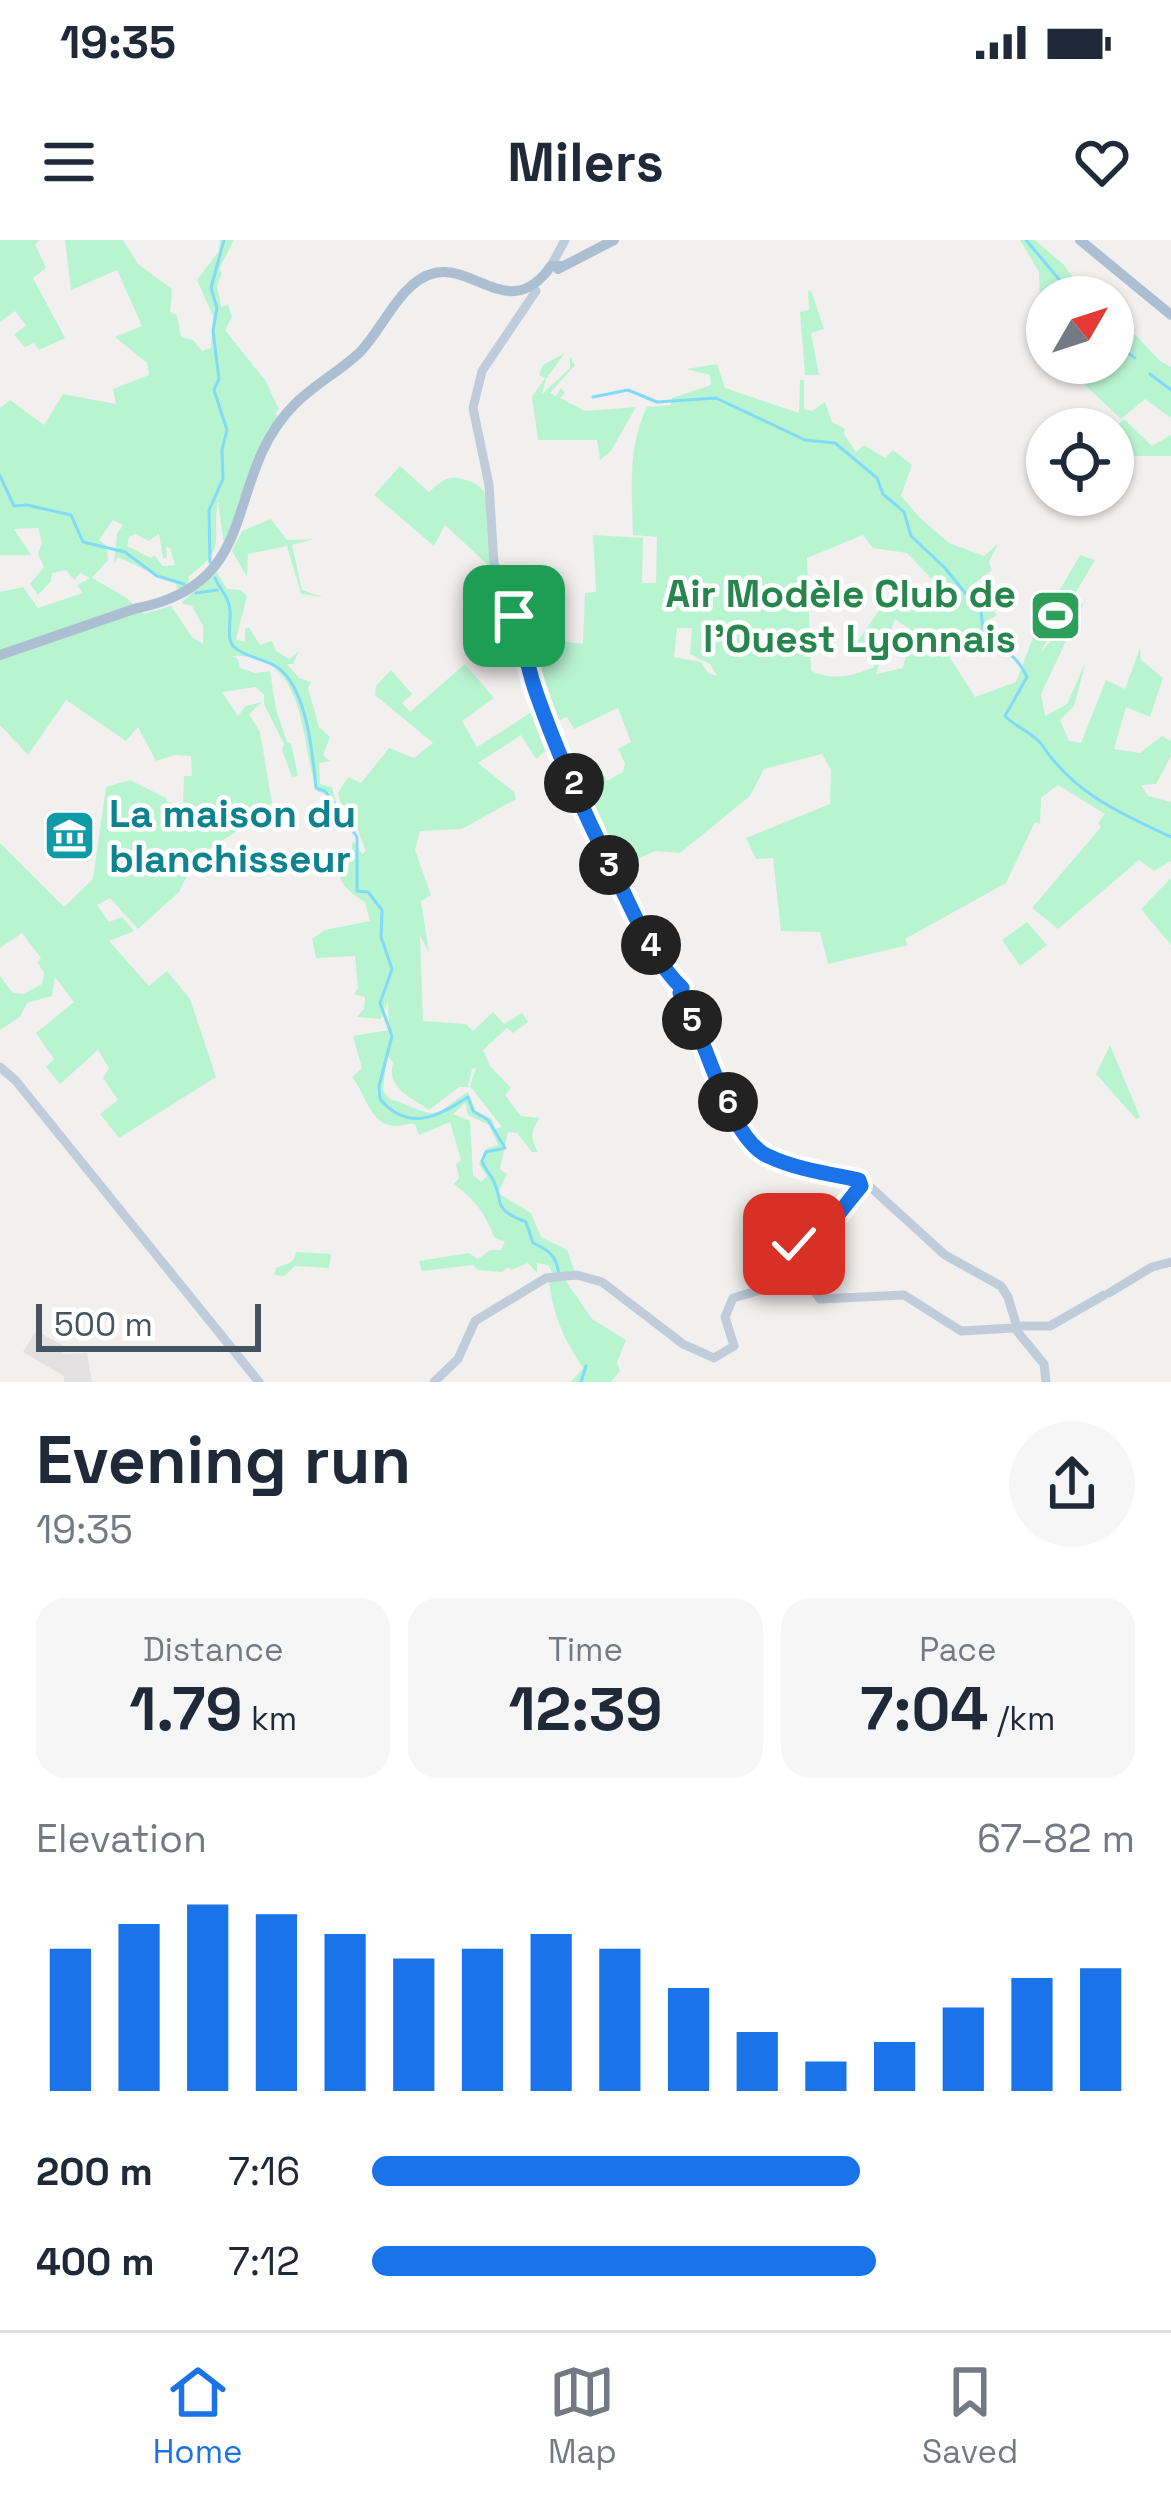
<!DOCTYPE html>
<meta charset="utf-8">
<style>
body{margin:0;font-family:"Space Grotesk",sans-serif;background:#f6f6f7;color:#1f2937;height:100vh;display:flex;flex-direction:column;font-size:45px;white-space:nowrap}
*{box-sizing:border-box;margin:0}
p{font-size:39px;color:#747a83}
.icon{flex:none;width:66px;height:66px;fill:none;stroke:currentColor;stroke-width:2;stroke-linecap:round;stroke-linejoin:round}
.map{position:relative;height:1142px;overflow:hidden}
.panel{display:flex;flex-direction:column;background:#fff;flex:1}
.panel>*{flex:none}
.needle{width:78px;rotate:51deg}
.fabs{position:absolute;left:1026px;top:36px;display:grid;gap:24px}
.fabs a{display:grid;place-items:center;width:108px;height:108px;border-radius:50%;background:#fff;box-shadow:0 3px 9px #0004;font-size:60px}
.scale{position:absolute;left:36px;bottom:30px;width:225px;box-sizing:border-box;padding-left:12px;border:6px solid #45525f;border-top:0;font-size:33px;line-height:42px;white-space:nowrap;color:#45525f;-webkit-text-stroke:9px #fff;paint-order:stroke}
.pin{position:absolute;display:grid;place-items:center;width:102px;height:102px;color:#fff;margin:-51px;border-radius:24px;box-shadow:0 6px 18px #0006}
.km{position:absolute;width:60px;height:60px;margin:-30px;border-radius:50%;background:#222;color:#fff;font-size:33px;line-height:60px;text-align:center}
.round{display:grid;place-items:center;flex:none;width:126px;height:126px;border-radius:63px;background:#f6f6f7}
.head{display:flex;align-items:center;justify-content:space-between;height:204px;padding:0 36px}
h1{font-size:66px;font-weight:700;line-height:90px}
.stats{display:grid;grid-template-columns:repeat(3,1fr);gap:18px;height:204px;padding:12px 36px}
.stats div{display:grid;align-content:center;border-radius:30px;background:#f6f6f7;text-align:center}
.stats b{font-size:60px;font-weight:700}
.stats small{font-size:33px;font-weight:400}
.stats p{font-size:33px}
.chart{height:336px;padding:24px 36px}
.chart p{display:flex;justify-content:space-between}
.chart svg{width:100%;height:216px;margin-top:12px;stroke:#1a73e8;stroke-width:6}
ul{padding:0 36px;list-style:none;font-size:39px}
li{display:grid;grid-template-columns:192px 144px 1fr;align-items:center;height:90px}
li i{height:30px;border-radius:15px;background:#1a73e8}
.status{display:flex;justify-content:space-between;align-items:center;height:84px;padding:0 60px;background:#fff;direction:ltr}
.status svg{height:33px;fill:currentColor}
header{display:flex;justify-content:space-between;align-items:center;height:156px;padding:0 36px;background:#fff;font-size:54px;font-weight:700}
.tabs{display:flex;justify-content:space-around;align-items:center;height:168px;border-top:3px solid #e0e1e3;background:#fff;font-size:33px;color:#747a83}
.tabs a{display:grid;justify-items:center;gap:6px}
.tabs .current{color:#1a73e8}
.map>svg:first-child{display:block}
.education{fill:#e3e0e1}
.green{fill:#b9f4d1;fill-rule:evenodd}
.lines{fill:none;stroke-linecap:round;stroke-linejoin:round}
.stream{stroke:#81dbf6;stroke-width:3}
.secondary{stroke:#c0ccda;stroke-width:9}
.primary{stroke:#acbed1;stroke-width:10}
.route-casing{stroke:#fff;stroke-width:24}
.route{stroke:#1a73e8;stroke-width:15}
.labels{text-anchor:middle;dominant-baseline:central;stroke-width:9;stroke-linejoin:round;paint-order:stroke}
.leisure-label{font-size:39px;font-weight:bold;fill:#27864d;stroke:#fff;text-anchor:end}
.culture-label{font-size:39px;font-weight:bold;fill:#0d838f;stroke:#fff;text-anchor:start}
</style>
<div class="status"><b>19:35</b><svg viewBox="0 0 49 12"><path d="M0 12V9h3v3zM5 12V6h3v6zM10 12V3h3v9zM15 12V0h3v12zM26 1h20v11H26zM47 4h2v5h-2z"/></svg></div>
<header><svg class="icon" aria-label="menu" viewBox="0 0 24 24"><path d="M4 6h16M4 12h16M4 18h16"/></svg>Milers<svg class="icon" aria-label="heart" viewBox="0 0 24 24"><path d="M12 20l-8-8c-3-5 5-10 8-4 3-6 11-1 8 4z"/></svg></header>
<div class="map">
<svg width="1171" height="1142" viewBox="0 0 1171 1142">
<rect width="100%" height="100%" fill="#f2efef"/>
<!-- education -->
<path class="education" d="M36 1091 63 1105 62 1114 87 1113 92 1142H64V1136L23 1112Z"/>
<!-- green -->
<path class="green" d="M0 0H40L35 4 46 28 33 38 65 98 39 110 34 103 25 107 14 95 26 85 15 71 0 82Z
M65 0H123L138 24 172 49 170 72 177 75 181 97 193 100 202 111 211 108 213 76 197 40 219 11 220 0H234L219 29 222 33 217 46 221 67 228 65 232 77 225 90 265 140 279 169 275 173 280 180C264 205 250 230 240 259 234 275 234 291 224 305L218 261C211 304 229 306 189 336L188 346 177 349 176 344 118 317 114 324 117 294 123 285 113 280 99 300 107 306 108 320 92 338 127 358 143 374 171 366 192 397 203 404V386L192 366 181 363 216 331 227 349 240 350 247 356 236 399 245 402V389L249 387 260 405 272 401 276 411 289 419 299 411 293 424H287L299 438 311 442 308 448 319 487 330 497 323 515 330 521 319 523 320 544 332 547 337 566 333 567 325 554 317 551C300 502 308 412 232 416L238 419 240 428 255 433 270 431 276 469 287 502 291 503 298 536 292 537 282 510 284 504 264 464V455L256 447 222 452 238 476 246 466 262 462 249 474 260 492 272 563 255 580 196 617 179 652 138 689 110 658 97 665 109 682 122 677 134 691 109 701 149 746 167 731 190 759 216 837 119 898 100 874 118 860 103 838 109 828 98 810 60 844 46 827 54 819 36 793 74 762 55 737 52 756 27 763 20 777 0 790V736L13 753 24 754 42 744 44 733 37 722 41 718 22 693 0 708V603L64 667 93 639 106 547 130 540 166 558 167 562 183 564 184 536H192L191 516 175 515 156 521 138 487 126 501 66 460 28 515 0 485V352L23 347 38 368 83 353 77 345 90 338 80 333 74 340 66 330 52 333 51 341 38 355 30 344 44 327 38 314 42 303 38 288 14 289 31 315H0V168L10 160 44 185 63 154 116 164 113 149 149 135 147 123 115 97 142 86 117 30 71 50ZM135 294 149 301 159 294 163 318H167L166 307 170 308 175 325 163 326 154 315 151 318 127 306 129 297Z
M1020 0H1035L1064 25 1086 57H1047V108L1041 95 1039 32Z
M811 50 824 89 811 93 819 135H805L800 72 809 70 808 51Z
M1113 71 1160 121 1171 127V178L1145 159 1121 179 1062 123H1113Z
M565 113 546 139 542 154 570 128V117L575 125 550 153 556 156 561 148 565 153 560 158 585 171 636 167 611 211 600 220 597 200H538L532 157 545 138 539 135 543 125Z
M717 124 725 148 799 173 800 140H804V169L812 171 825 162 832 182 845 189 844 194 856 212 864 205 885 218 893 210 912 225 901 256 920 278 949 303 984 316 998 304 989 322 992 330 971 346 997 375 986 382 988 401 981 409 947 413 975 457 1016 442 1034 395 1080 315 1095 320 1040 413 1085 361 1041 454 1045 476 1067 464 1086 421 1074 466 1060 480 1069 501 1081 503 1106 440 1125 449 1140 408 1141 420 1163 438 1150 477 1126 467 1114 509 1140 513 1162 496 1171 501V516L1156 544 1141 545 1148 556 1171 562V621L1154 631 1139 620 1058 689 1032 668 1101 587 1098 583 1105 574 1058 545 1041 558 1040 584 1035 582 1006 643 905 699 908 705 828 724 820 692 781 691 773 618 756 619 746 598 830 564 831 530 822 514 764 529 750 556 680 613 655 611 614 630 573 535 597 522 607 541 623 532 625 523 618 509 631 502 618 468 574 489 567 477 551 484 532 430 551 423 541 399 583 404 585 353 596 352 593 295 643 298 642 343H656L657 297 633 295C632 252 627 207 647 167L671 165 672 158 711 145 710 135 686 129ZM863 295 873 308 907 313 942 350 905 348 887 359 857 402V407L875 416 874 427C853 436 833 441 811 431L807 318ZM895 379 915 393 938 389V394L915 403 972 390 973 397 906 416 903 428 876 434ZM677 388H692L690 414 710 424 717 436 708 433 701 422 674 417Z
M1124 179 1152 206 1171 195V216H1128L1113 198V190Z
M400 226 429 252C444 238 450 234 469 241 500 251 484 285 492 313 499 338 515 370 513 395L492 384 472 364 489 326 445 285 434 306 374 255Z
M271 279 287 300 314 299 292 305 302 350 323 357 301 354 287 306 248 314 247 337 232 311 242 291Z
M465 424 494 458 462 481 477 507 538 468 554 504 536 519 521 495 478 523 514 552 516 559 462 589 420 591 415 610 431 655 421 661 429 713 420 695 423 781 466 784 473 791 493 772 504 784 522 773 528 782 513 793 507 788 483 810 490 826 511 848 505 855 521 876 540 878C531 889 530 899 538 912H532L517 893 508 892 500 929 507 934 498 953 531 973 541 997 567 1010 576 1035 553 1034 548 1025 537 1023V1033L528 1023 511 1030 508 1027 502 1032 478 1030 473 1025 422 1031 419 1021 469 1013 478 1019 490 1010H501L505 1002 494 997C486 974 474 959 454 944L459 938 456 924 461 920 450 882 419 895 415 884C409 883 403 886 396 886 370 886 366 854 352 837L362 828 353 796 389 790 388 761 381 779 357 777 364 769 365 757 354 754 358 748 355 716 316 718 312 699 325 690 370 681 365 662C353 655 338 644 339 630H348L353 601 362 614 366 611 350 570 341 565 338 553 348 537 361 543 389 508 414 518 433 503 375 455 376 446 391 430 412 454 402 463 410 472ZM387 815 393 823C386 848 411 857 429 870L459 847H468L472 829 476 828 470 846 502 887 495 889 492 879 476 871 468 852C438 869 445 882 407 865 395 859 391 863 383 850ZM465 863 468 875 489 885 498 905 486 909 479 924 487 936 481 942 473 935 470 881 453 874Z
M1171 638V705L1141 669Z
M1027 682 1047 705 1020 726 1002 700Z
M1110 805 1140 877 1136 879 1096 834Z
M296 1012 331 1014 329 1028 295 1026 284 1036 274 1035 276 1028C287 1023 294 1025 296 1012Z
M564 1038 592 1079 626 1100 617 1122 620 1131 611 1142H571L583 1128C564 1099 553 1076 549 1041Z"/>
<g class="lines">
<!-- stream -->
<path class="stream" d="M1026 0 1074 57
M1113 102 1135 118
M1150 134 1171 150
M593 157 628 150 657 162 716 158 805 200 835 203 877 238 883 254 904 272 911 296 944 327 981 372 985 405C1009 411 1016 415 1027 437L1005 476C1015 487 1034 493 1042 505 1074 553 1119 573 1171 597
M0 236 14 266 27 265 71 275 83 302 125 312 157 336 184 344
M210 322 209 270 223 239 222 210 227 190 214 150 219 139 213 91 217 68 211 48 224 0
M215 338C220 350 230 358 230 371 231 382 226 399 234 407 245 417 264 419 277 427 307 447 313 516 316 548L325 551 357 597V651L368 652 382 670 381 697 392 729 380 763 392 796 379 846 380 859C409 893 439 876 468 857L473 871 488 880 505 908 486 912 482 921C484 927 488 932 492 938 506 962 488 967 526 982L533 1003C551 1011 557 1017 559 1036
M196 353 217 350
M952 407 969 409 985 405
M581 1142 586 1126"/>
<!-- secondary -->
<path class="secondary" d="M551 26 565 0
M521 393 494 323 489 245 473 168 482 131 536 51
M523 398 538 457 601 609 641 691 677 745
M679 753C704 791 726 897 768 916 796 929 830 933 859 940
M0 827 16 841 259 1142
M867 944 945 1015 1001 1046 1008 1057 1016 1084
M861 946C837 974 830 994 794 1004L805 1037 820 1059 904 1055 961 1091 1013 1088
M1109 1053 1152 1027 1171 1022
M1021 1086H1050L1104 1055
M1017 1091 1044 1124 1046 1142
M434 1142 458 1119 475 1081 546 1038 577 1035 602 1042 683 1104 714 1118 734 1106 725 1077 733 1058 805 1037"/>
<!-- primary -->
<path class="primary" d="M1080 0 1171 75
M558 29 614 0
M134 369C267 344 220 239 295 164 314 145 340 131 360 112 383 89 401 40 435 33 475 24 511 83 551 26H564
M0 415 137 368"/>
</g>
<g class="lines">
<defs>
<path id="route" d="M514 376C524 401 527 428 537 455 560 520 589 584 620 645 637 680 654 721 682 748L680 753C704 790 727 898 768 916 795 929 830 934 859 940L861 946C837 974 830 993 794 1004"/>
</defs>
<!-- route casing -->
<use href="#route" class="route-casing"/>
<!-- route -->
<use href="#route" class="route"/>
</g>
<!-- icons -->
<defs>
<symbol id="stadium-square" viewBox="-11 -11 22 22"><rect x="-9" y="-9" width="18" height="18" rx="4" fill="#2e9e5b" stroke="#fff"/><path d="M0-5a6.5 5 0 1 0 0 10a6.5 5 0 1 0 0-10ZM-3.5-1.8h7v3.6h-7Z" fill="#fff"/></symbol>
<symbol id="museum-square" viewBox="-11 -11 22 22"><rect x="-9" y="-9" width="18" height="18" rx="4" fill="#0f9aa8" stroke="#fff"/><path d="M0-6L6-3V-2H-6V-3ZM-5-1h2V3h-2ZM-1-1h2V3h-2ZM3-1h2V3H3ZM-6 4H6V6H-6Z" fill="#fff"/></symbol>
</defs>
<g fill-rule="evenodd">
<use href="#stadium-square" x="1026" y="346" width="59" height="59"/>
<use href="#museum-square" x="40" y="566" width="59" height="59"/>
</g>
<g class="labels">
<!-- leisure labels -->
<g class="leisure-label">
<text x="1016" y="353">Air Modèle Club de<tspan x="1016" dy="45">l'Ouest Lyonnais</tspan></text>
</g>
<!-- culture labels -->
<g class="culture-label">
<text x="109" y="573">La maison du<tspan x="109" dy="45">blanchisseur</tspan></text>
</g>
</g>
</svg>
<div class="fabs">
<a><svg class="needle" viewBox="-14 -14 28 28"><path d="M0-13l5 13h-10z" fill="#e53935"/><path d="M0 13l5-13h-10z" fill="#747a83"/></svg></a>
<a><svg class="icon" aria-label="locate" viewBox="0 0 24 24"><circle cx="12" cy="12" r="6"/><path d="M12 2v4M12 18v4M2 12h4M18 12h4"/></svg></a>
</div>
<div class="scale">500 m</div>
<div class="pin" style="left:514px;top:376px;background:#1e9e55"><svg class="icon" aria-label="arrive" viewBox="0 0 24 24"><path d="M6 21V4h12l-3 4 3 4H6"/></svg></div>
<div class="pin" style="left:794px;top:1004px;background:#d93025"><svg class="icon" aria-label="check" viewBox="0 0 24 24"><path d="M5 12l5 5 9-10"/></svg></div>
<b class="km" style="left:574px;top:543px">2</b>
<b class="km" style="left:609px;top:625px">3</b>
<b class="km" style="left:651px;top:705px">4</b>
<b class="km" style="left:692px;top:780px">5</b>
<b class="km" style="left:728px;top:862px">6</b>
</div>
<section class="panel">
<div class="head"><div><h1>Evening run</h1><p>19:35</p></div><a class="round"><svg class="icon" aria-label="share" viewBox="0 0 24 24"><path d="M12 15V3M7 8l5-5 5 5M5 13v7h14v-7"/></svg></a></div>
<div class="stats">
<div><p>Distance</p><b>1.79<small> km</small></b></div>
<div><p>Time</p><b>12:39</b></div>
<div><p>Pace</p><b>7:04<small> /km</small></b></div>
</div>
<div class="chart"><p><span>Elevation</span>67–82 m</p>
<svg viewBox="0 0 160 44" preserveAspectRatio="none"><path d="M5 44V15M15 44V10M25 44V6M35 44V8M45 44V12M55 44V17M65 44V15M75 44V12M85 44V15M95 44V23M105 44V32M115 44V38M125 44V34M135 44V27M145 44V21M155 44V19"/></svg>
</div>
<ul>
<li><b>200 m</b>7:16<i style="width:64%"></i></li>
<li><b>400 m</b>7:12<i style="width:66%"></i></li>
</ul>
</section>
<nav class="tabs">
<a class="current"><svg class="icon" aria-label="home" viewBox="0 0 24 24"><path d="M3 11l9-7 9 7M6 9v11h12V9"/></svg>Home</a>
<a><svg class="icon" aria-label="map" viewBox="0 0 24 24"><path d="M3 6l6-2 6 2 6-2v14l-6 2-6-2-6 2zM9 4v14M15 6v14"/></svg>Map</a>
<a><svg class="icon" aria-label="saved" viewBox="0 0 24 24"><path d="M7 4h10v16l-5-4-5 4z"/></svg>Saved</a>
</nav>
